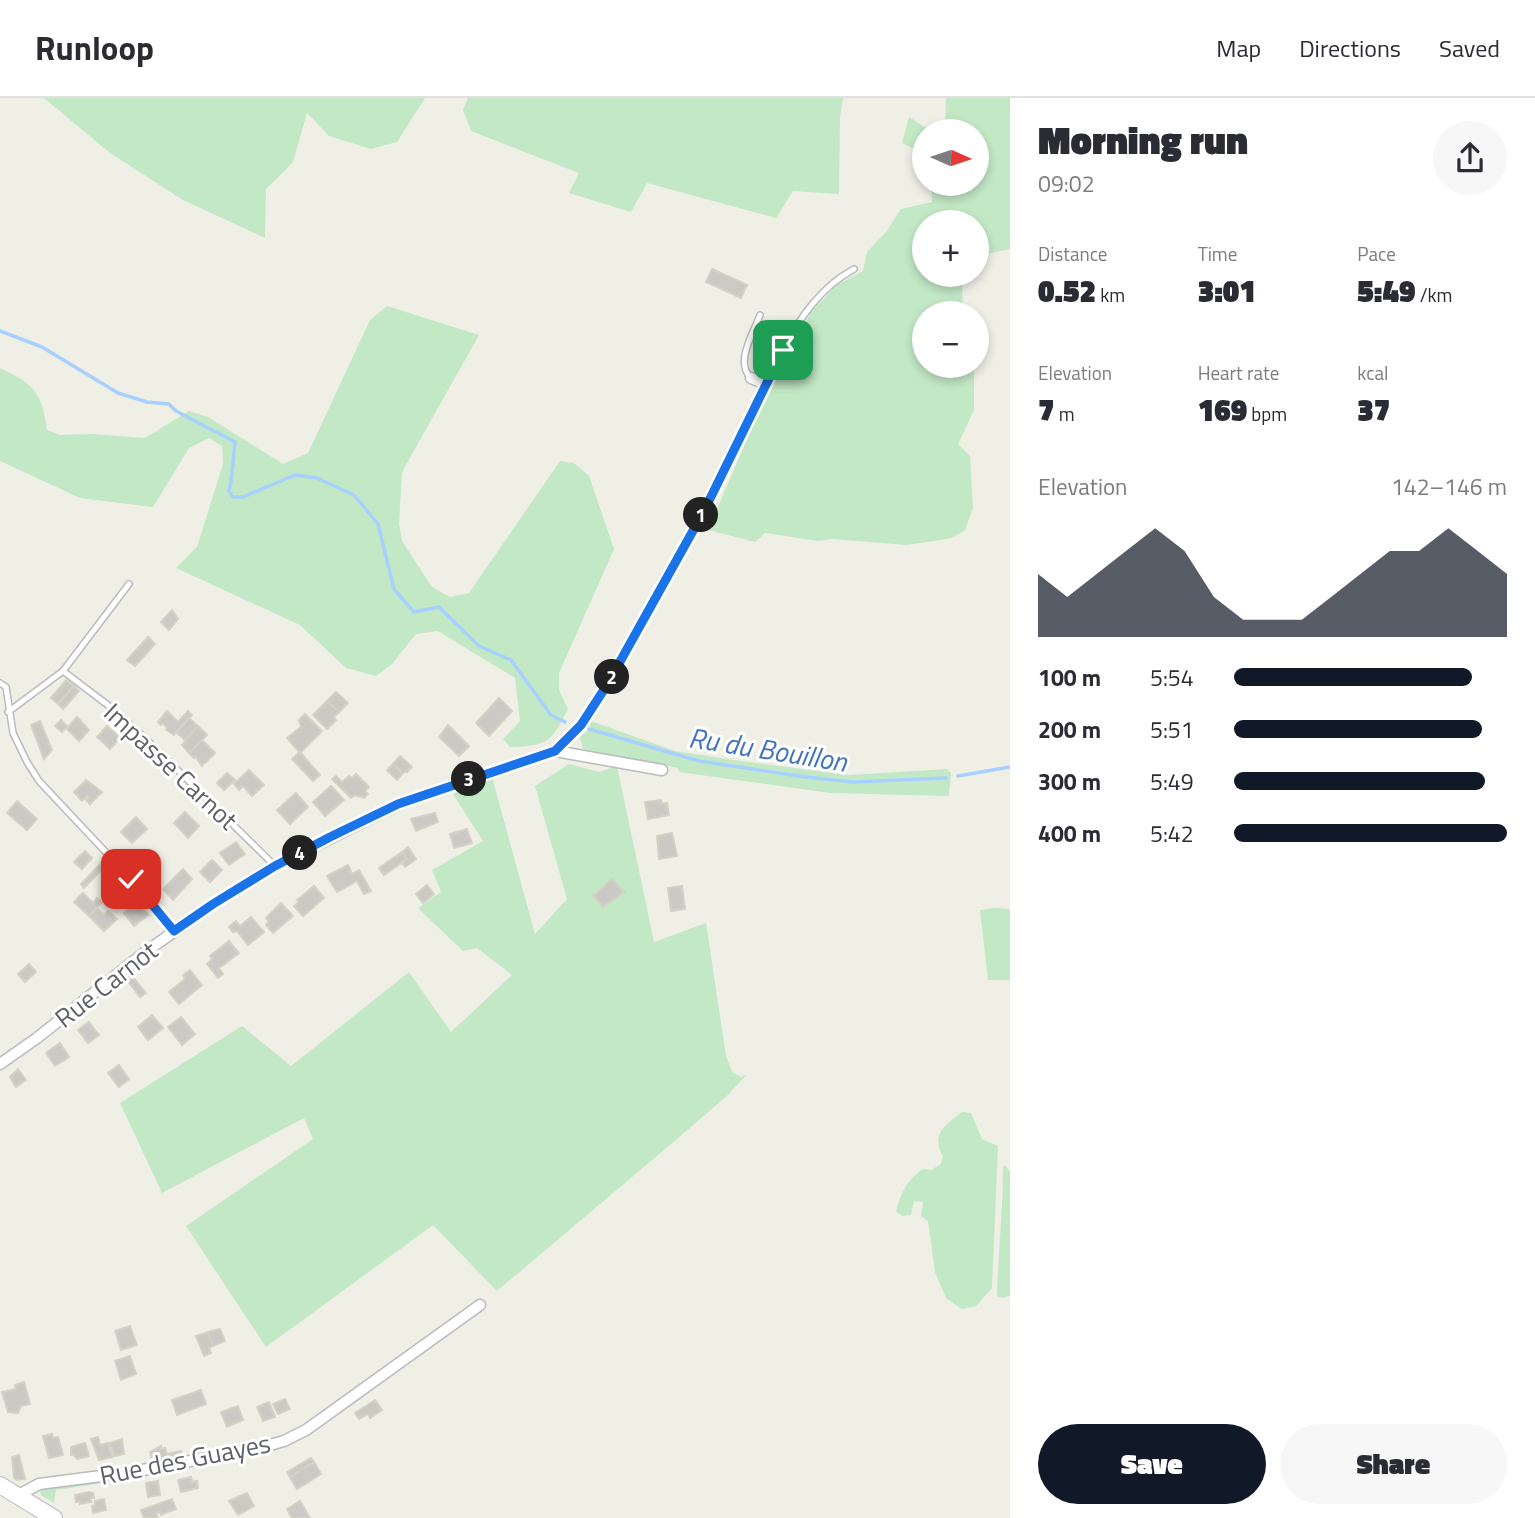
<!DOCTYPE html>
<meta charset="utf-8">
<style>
body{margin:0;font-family:"Titillium Web",sans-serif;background:#f7f7f7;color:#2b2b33;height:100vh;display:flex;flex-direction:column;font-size:26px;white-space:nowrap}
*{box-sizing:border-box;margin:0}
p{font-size:23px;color:#7c7c81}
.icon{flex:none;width:38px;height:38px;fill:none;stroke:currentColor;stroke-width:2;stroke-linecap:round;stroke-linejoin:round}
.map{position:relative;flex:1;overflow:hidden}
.details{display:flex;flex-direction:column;background:#fff;width:525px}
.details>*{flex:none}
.needle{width:46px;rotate:93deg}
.fabs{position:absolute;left:912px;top:21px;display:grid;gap:14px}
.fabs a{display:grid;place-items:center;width:77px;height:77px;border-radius:50%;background:#fff;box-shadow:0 4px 10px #0003;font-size:35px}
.pin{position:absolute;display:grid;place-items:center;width:60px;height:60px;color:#fff;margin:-30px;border-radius:14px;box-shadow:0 4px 10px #0006}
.km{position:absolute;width:35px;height:35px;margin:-18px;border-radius:50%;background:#222;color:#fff;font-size:19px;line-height:35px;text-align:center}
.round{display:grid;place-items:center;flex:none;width:74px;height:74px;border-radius:37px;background:#f7f7f7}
.head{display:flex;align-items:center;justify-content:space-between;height:119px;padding:0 28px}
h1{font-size:38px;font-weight:800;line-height:52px}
.metrics{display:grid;grid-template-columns:repeat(3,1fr);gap:10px;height:119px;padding:7px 28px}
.metrics div{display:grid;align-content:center}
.metrics b{font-size:30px;font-weight:800}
.metrics small{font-size:19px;font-weight:400}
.metrics p{font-size:19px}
.chart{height:196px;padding:14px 28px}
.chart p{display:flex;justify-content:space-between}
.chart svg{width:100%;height:126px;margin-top:7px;fill:#111827;opacity:.7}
.button{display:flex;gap:14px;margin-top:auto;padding:14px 28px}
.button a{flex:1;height:80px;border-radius:42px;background:#111827;color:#fff;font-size:28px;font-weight:800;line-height:80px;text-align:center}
.button a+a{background:#f7f7f7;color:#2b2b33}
ul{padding:0 28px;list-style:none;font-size:23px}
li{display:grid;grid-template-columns:112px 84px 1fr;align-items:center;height:52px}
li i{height:18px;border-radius:9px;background:#111827}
header{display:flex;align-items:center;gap:42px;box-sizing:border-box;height:98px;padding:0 35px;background:#fff;border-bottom:2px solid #e1e1e2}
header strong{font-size:33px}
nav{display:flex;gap:38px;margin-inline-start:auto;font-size:24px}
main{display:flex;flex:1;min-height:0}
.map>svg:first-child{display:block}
.green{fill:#c2e8c5}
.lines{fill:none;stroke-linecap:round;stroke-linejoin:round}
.stream{stroke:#a7d0ff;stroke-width:3.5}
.building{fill:#cbc9c3;stroke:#d5d1c4;stroke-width:2}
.lane-casing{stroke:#b8bbc0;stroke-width:8}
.street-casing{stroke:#b8bbc0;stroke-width:13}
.secondary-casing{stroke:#b9bcc2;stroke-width:18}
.lane{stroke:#fff;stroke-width:5}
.street{stroke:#fff;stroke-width:10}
.secondary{stroke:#fff;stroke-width:16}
.route-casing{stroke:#fff;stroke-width:14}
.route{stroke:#1a73e8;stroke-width:9}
.labels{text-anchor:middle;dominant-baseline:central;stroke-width:6;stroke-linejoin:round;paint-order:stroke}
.street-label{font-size:26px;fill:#5d6167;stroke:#fff}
.water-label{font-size:28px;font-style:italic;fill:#4173bf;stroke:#fff}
</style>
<header>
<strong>Runloop</strong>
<nav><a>Map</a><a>Directions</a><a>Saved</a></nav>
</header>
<main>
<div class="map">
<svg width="1010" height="1420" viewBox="0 0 1010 1420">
<rect width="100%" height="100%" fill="#f0efe6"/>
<!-- green -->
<path class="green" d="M44 0H425L397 44 371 51 329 38 307 15 293 64 266 91 265 140 183 102 110 55Z
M468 0H843L840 19 839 96 793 93 776 120 647 85 631 114 569 95 579 75 471 33 463 12Z
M946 0H1010V151L977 158 976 124H924V177H962L963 215H924V268H973L974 270V312L958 346 970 358 973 410 965 432 952 440 907 447 833 441 818 443 765 435 755 444 708 432 763 304 811 214 837 187 863 173 867 154 886 134 901 111 932 104 931 86H976V33H945Z
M909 19 931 33H924V56L902 45Z
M387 208 479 237 402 374 399 426 402 443 432 489 450 499 469 495 560 363 574 365 589 378 614 451 559 575V592L568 611C551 644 549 648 510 649L503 641 520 623 515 580 438 533 416 536 392 566 376 578 346 570 300 527 176 470 197 449 223 366 222 348 209 340 189 350 153 409 80 400 0 363V270C34 286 42 294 47 332L59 337 91 336 145 340 189 313 208 319 283 366 308 355 370 222Z
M591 623 675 653 734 662 849 677 947 671 951 675 949 698 831 695 679 674 678 670 583 651 580 639 589 631Z
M569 666 599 674 617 668 654 844 706 825 726 958 732 974 741 979 747 976 729 996 677 1041 497 1193 433 1127 266 1249 186 1128 313 1041 304 1020 162 1095 120 1005 242 928 291 968 409 874 451 934 512 877 477 850 463 853 418 810 441 794 432 772 483 743 453 696 492 679 535 836 567 801 535 688Z
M994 810 1010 811V882H988L980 812Z
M962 1014 971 1015 982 1041 998 1048 992 1190 976 1208 962 1211 946 1200 935 1174 928 1123 921 1118 923 1104 914 1103 911 1117 902 1118 896 1113C901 1096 906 1082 923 1071L931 1072 941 1066 943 1058C930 1037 946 1026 962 1014Z
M1005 1067 1010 1074V1198L1003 1200 997 1198C998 1155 1003 1112 1003 1069Z
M187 1369 188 1372 56 1392 54 1405 41 1397 40 1391Z"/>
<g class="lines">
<!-- stream -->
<path class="stream" d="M0 233 42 249 118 295 147 304 169 306 176 313 235 344C233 361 233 376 229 393L233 399H243L295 377 317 380 354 397 378 426 394 491 414 514 439 509 479 548 511 562 551 617 565 624
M589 631 699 663 806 679 853 684 946 680
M958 678 1010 669"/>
</g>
<!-- building -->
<path class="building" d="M712 171 747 187 741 200 706 184Z
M172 512 178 521 169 532 161 524Z
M148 539 155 546 135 568 127 562Z
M66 582 74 588 58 606 51 600Z
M74 588 79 593 63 611 58 606Z
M336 594 348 605 339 614 327 603Z
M499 600 512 613 489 638 476 625Z
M327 603 339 614 334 619 336 622 327 631 313 617Z
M167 613 178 624 188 613 192 617 174 637 166 632 167 630 163 625 161 627 158 624Z
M305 616 322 633 300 655 287 640 301 629 299 622Z
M77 619 89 632 79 643 66 630 62 634 55 628 61 622 68 629Z
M189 620 198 628 185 642 176 634Z
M40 623 52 652 44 661 31 627Z
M448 627 469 648 459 658 439 639Z
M107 628 120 640 110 651 97 639Z
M198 628 207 637 189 655 182 647Z
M202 642 215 655 202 668 195 658 194 660 189 655Z
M300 654 320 677 313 683 292 661Z
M400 658 412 669 407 674 405 673 403 675 393 666Z
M393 666 403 675 397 682 387 672Z
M249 672 264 687 252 698 243 688 239 692 234 686Z
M227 675 235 682 224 692 217 685Z
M356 676 369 689 365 693 368 696 364 700 355 697 351 700 332 681 336 678 342 684 349 678 352 680Z
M86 682 102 694 90 706 86 702 89 700 87 698 82 703 74 694Z
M331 688 344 702 325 718 313 704Z
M296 695 308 709 290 726 277 712Z
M661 702 662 706 667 705 669 717 648 721 645 704Z
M17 703 37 721 27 732 7 715Z
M185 714 199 728 188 740 174 725Z
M435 715 438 724 416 733 411 721Z
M136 719 147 731 132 745 121 734Z
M467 731 472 745 454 750 450 736Z
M672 735 677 758 659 761 657 738Z
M236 744 245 756 229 767 220 755Z
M408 749 416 761 405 769 401 764 407 761 402 754Z
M85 753 92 760 82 771 74 764Z
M402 754 407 761 384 777 379 770Z
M212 762 222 772 210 784 200 774Z
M101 765 105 768 84 790 81 786Z
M348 767 352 776 359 772 371 793 364 796 357 783 337 794 327 778Z
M183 771 192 781 173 802 163 791Z
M612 781 624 794 603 809 593 798Z
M427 787 434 796 423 805 416 796Z
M314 788 324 800 303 818 294 808 299 804 297 802Z
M682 788 685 811 671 813 668 790Z
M83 795 93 805 97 800 102 804 89 818 74 804Z
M136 804 148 817 134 828 124 815Z
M281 805 293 818 273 835 266 827 269 824 266 820Z
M97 810 104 817 108 813 117 821 104 833 89 818Z
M251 819 264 834 248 847 237 833 233 834 229 829 236 823 240 828Z
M229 843 239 855 219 870 223 876 218 880 207 866 212 861 210 858Z
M29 866 36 874 25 884 18 876Z
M190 872 202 887 179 906 169 894 185 881 183 877Z
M131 877 146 895 140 899 126 881Z
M152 917 163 930 148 942 138 929Z
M181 919 195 936 182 947 168 929Z
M89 924 99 937 88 945 78 932Z
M60 945 69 959 55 968 46 955Z
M119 967 129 981 119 989 108 975Z
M18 971 26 982 16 989 10 979Z
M130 1228 137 1247 121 1252 115 1233Z
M220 1231 225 1243 213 1248 208 1234Z
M208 1234 213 1248 209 1250 211 1255 204 1258 196 1238Z
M130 1258 136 1276 121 1282 115 1263Z
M24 1284 30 1306 21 1308 18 1315 8 1314 2 1294 16 1291 15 1287Z
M201 1292 206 1306 177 1317 172 1302Z
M285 1301 290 1311 278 1316 273 1306Z
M375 1302 382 1312 370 1320 368 1316 359 1321 355 1315Z
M269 1304 275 1319 263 1323 257 1309Z
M238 1308 243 1322 227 1329 221 1314Z
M52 1336 53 1340 58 1339 63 1357 49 1360 43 1338Z
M98 1339 100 1347 108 1345 112 1359 99 1362 91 1341Z
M122 1341 124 1356 114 1358 110 1345Z
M85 1345 89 1358 77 1361 73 1356 71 1357V1349Z
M161 1348V1351L165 1350 167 1356 181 1353 183 1362 153 1368 150 1354Z
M19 1357 25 1381 17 1382 14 1380 12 1359Z
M311 1360 314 1364 290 1379 287 1374Z
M314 1364 321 1376 297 1391 290 1379Z
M191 1379 192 1384 197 1383 198 1390 181 1394 178 1382Z
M158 1383 160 1397 148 1399 146 1385Z
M89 1394 93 1395 94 1400H90L91 1404 80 1406V1404H76L75 1397Z
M247 1395 254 1408 238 1417 229 1403Z
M104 1401 106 1412 93 1415 92 1408 95 1407V1403Z
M172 1401 176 1411 161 1417 160 1414 156 1415 158 1420H144L141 1412Z
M300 1403 310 1420H292L287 1411Z"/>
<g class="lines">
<defs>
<path id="lane" d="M751 280C734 264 754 235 760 217
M766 286C773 275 777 263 783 252 800 219 821 189 854 171
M63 573 113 611 145 640 274 767
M0 585 6 589 13 635 27 664 39 683 131 781 174 833
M8 614 63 573 129 486"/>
<path id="street" d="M555 653 662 672
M0 966 37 940 144 855 213 806 275 768 399 706 555 653 581 627 607 587 704 413 766 286 751 280
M17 1398 39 1386 132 1374 259 1350 284 1343 306 1332 480 1207"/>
<path id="secondary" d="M0 1387 54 1420"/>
</defs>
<!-- lane casing -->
<use href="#lane" class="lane-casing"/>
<!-- street casing -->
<use href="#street" class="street-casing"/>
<!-- secondary casing -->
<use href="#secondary" class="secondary-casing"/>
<!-- lane -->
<use href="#lane" class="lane"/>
<!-- street -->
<use href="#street" class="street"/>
<!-- secondary -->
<use href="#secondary" class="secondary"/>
</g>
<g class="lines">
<defs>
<path id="route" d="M131 781 174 833 213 806 275 768 330 739 398 706 555 653 581 627 607 587 704 413 783 252"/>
</defs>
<!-- route casing -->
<use href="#route" class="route-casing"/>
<!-- route -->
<use href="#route" class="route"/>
</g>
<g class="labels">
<!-- street labels -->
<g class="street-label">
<text transform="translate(171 668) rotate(43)">Impasse Carnot</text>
<text transform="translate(106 886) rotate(-38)">Rue Carnot</text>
<text transform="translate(185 1361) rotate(-11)">Rue des Guayes</text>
</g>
<!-- water labels -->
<g class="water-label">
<text transform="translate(768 651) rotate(9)">Ru du Bouillon</text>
</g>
</g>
</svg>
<div class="fabs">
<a><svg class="needle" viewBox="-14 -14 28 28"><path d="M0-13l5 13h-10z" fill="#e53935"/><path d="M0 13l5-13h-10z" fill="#7c7c81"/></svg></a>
<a>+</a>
<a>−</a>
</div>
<div class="pin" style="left:783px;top:252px;background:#1e9e55"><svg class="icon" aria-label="arrive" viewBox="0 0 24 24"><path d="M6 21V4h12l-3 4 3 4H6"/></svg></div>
<div class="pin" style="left:131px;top:781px;background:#d93025"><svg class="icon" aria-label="check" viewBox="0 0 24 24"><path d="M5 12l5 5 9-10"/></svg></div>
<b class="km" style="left:701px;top:417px">1</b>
<b class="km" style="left:612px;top:579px">2</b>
<b class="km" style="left:469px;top:681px">3</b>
<b class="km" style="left:300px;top:755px">4</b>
</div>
<section class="details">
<div class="head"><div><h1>Morning run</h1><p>09:02</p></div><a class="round"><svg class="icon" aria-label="share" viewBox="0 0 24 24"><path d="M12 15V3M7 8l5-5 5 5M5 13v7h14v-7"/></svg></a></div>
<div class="metrics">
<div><p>Distance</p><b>0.52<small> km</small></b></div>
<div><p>Time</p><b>3:01</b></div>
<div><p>Pace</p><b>5:49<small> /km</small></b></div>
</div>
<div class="metrics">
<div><p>Elevation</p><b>7<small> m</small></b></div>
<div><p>Heart rate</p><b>169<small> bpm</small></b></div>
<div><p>kcal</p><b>37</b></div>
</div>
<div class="chart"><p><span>Elevation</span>142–146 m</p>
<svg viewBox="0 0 160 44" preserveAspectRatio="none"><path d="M0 44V22L10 30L20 22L30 14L40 6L50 14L60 30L70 38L80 38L90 38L100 30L110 22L120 14L130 14L140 6L150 14L160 22V44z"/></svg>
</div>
<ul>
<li><b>100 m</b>5:54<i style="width:87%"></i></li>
<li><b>200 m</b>5:51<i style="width:91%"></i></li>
<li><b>300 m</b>5:49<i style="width:92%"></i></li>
<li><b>400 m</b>5:42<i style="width:100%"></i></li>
</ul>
<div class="button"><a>Save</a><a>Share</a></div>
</section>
</main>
